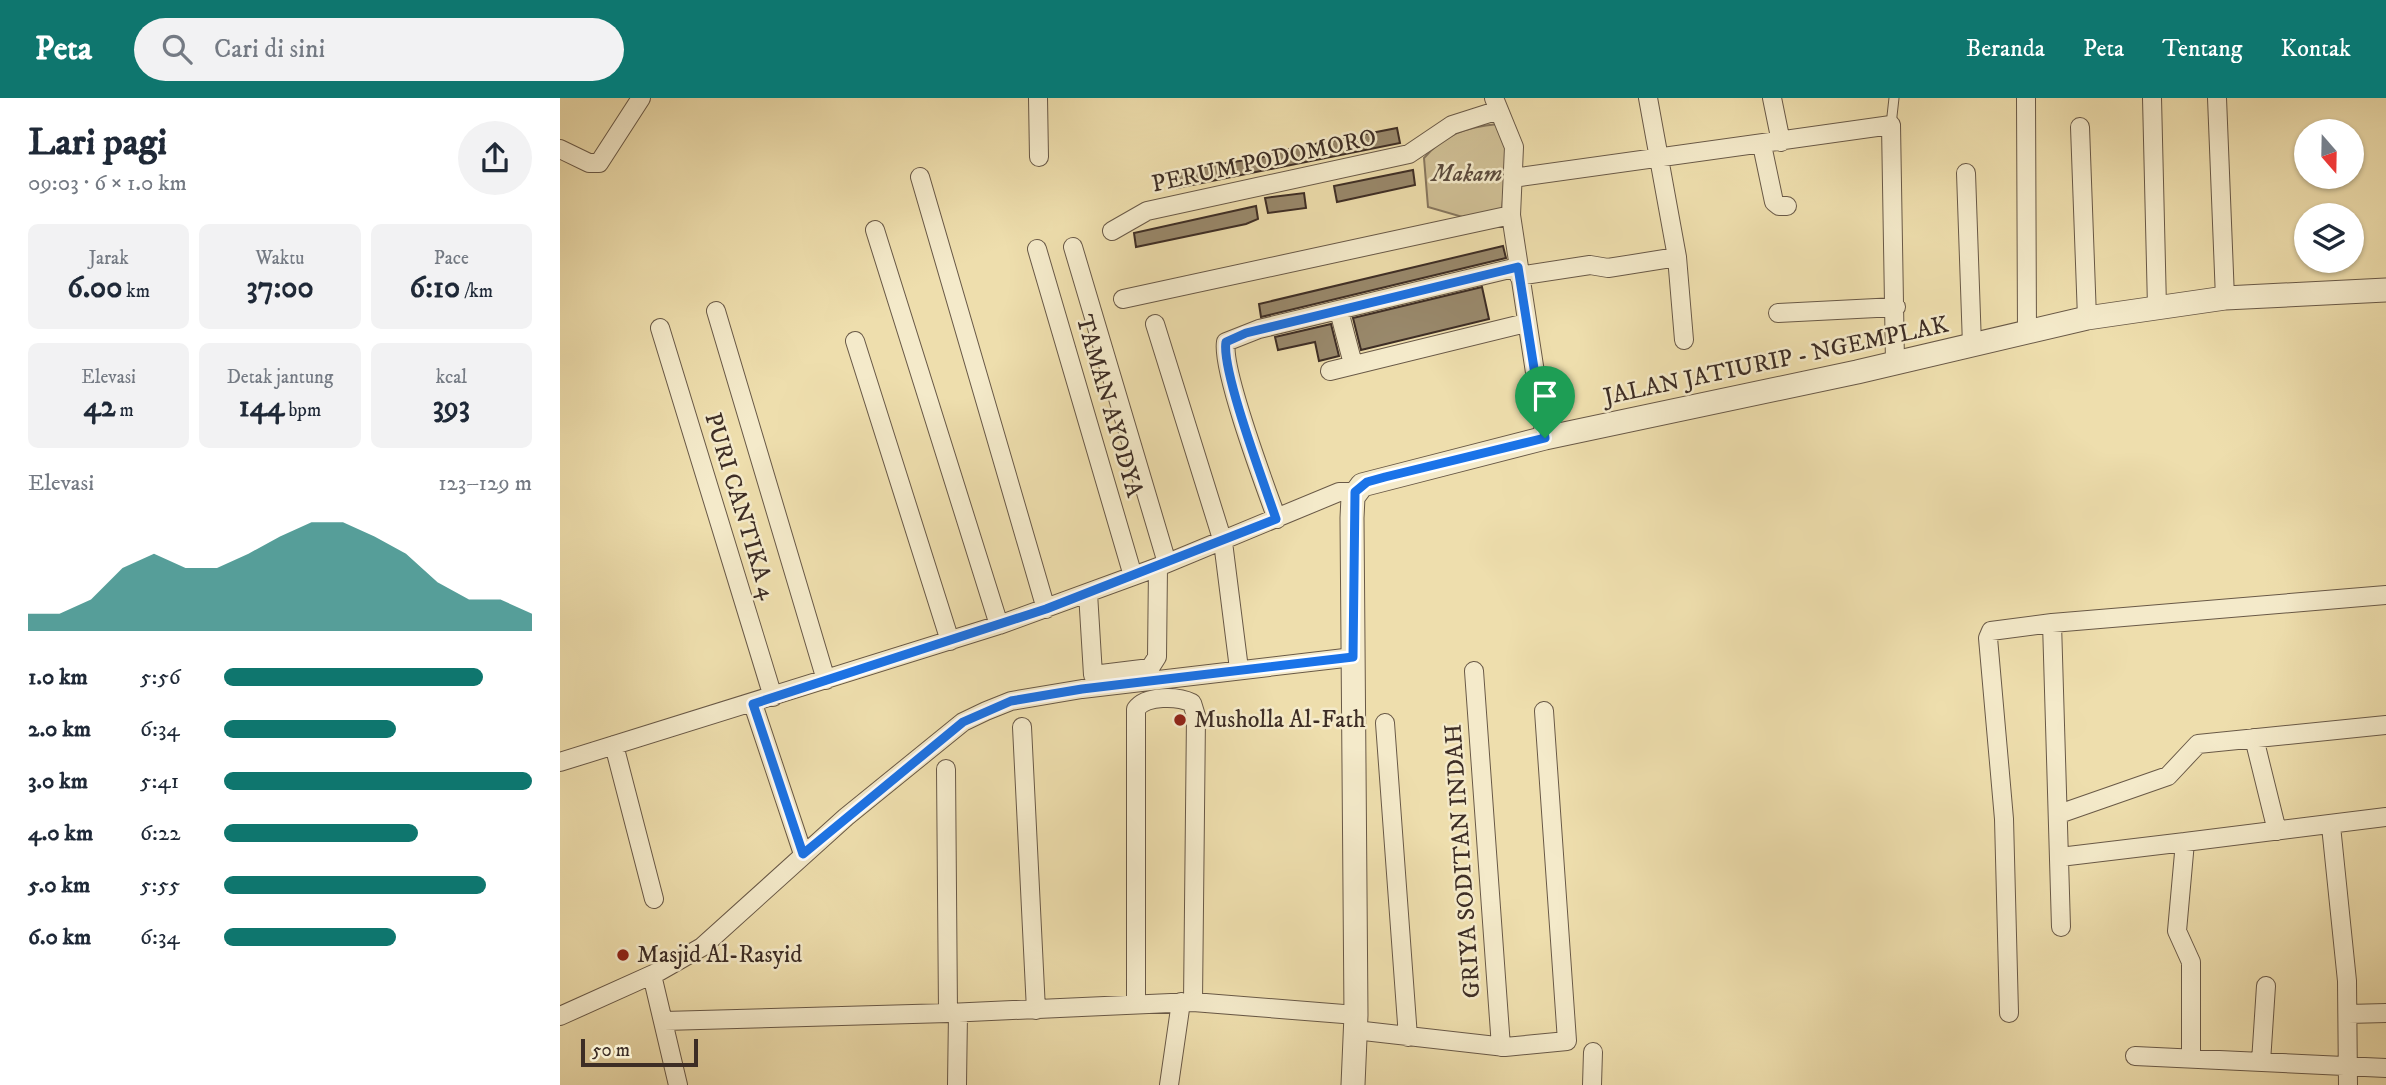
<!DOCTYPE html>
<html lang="id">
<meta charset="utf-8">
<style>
body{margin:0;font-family:"IM FELL DW Pica",serif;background:#f2f2f3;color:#1f2937;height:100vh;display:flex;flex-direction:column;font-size:26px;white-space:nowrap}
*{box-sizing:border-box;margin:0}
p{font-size:23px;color:#747a83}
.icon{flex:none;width:38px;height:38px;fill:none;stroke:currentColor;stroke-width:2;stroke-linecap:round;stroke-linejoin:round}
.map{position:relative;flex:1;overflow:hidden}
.details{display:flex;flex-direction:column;background:#fff;width:560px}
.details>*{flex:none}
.needle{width:46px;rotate:160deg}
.controls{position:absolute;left:1734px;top:21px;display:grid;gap:14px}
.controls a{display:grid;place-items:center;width:70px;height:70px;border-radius:50%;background:#fff;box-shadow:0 2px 5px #0004;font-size:35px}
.scale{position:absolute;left:21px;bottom:18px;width:117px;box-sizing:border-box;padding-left:7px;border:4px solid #3d2d25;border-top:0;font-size:19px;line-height:24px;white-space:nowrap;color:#3d2d25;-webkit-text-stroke:5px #f4eaca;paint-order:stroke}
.pin{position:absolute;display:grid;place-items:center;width:60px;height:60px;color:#fff;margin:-72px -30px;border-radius:50% 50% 50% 0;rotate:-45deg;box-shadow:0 0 7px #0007}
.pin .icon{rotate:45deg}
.round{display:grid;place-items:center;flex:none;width:74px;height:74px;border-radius:37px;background:#f2f2f3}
.head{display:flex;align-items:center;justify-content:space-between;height:119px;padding:0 28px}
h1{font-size:38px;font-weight:700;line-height:52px}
.stats{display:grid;grid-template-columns:repeat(3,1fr);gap:10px;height:119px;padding:7px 28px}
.stats div{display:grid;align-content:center;border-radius:10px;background:#f2f2f3;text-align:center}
.stats b{font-size:30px;font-weight:700}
.stats small{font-size:19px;font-weight:400}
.stats p{font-size:19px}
.chart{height:196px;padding:14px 28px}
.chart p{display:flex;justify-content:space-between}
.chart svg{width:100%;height:126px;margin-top:7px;fill:#0f766e;opacity:.7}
ul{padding:0 28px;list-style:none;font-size:23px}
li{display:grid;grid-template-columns:112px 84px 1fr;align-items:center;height:52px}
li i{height:18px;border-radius:9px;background:#0f766e}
header{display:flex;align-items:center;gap:42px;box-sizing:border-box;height:98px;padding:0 35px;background:#0f766e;color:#fff}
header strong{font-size:33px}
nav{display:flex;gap:38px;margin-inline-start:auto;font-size:24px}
.search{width:490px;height:63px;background:#f2f2f3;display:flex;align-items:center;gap:18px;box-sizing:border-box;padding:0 24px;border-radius:38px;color:#747a83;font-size:26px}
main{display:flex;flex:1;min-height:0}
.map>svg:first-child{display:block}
.green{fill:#d0c096;stroke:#86765e;stroke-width:2}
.building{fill:#99896c;stroke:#3d2d25;stroke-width:2}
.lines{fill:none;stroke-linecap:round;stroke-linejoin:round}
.service-casing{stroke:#695947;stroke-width:11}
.minor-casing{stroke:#695947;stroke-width:20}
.tertiary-casing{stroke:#695947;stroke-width:25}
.service{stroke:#f4eaca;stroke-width:9}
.minor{stroke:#f4eaca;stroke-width:18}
.tertiary{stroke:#f4eaca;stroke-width:23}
.route-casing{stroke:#fff;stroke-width:14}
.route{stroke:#1a73e8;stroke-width:9}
.poi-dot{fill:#8f2418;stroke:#f4eaca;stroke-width:2.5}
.labels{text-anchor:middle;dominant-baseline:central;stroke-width:5;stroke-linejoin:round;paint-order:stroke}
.street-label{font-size:24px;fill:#3d2d25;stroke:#f4eaca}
.park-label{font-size:24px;font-style:italic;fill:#5a4a3c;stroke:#f4eaca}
.poi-label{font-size:24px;fill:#3d2d25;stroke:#f4eaca;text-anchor:start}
</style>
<header>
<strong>Peta</strong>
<div class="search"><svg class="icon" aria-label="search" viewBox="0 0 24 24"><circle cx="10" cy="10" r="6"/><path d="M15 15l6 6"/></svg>Cari di sini</div>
<nav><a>Beranda</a><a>Peta</a><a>Tentang</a><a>Kontak</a></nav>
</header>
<main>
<section class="details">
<div class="head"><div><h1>Lari pagi</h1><p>09:03 · 6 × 1.0 km</p></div><a class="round"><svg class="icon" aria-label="share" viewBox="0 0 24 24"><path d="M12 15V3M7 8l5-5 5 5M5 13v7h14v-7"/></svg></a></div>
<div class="stats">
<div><p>Jarak</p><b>6.00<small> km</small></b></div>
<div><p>Waktu</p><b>37:00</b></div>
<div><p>Pace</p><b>6:10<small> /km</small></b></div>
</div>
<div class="stats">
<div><p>Elevasi</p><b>42<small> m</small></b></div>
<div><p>Detak jantung</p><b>144<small> bpm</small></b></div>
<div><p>kcal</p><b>393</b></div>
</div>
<div class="chart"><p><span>Elevasi</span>123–129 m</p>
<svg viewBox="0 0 160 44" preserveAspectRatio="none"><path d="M0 44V38L10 38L20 33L30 22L40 17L50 22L60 22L70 17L80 11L90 6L100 6L110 11L120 17L130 27L140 33L150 33L160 38V44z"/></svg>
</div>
<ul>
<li><b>1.0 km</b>5:56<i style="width:84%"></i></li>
<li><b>2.0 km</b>6:34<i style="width:56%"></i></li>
<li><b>3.0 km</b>5:41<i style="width:100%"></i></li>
<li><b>4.0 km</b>6:22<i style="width:63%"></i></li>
<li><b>5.0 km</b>5:55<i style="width:85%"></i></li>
<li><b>6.0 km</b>6:34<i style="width:56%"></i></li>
</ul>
</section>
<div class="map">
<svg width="1826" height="987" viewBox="0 0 1826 987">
<rect width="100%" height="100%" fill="#eedead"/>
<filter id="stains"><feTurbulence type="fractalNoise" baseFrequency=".00286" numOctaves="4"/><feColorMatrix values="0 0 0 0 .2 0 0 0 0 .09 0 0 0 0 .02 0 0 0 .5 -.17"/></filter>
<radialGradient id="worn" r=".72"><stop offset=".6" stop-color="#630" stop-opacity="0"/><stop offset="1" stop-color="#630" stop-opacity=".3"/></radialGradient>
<!-- green -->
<path class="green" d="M938 26 948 55 942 111 906 120 868 109 864 60C885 36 906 29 938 26Z"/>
<!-- building -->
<path class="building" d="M837 30 840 45 617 90 614 74 703 59 719 53Z
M853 72 855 87 777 104 774 88Z
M744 95 746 110 708 115 705 100Z
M696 108 698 121 686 126 576 149 574 135Z
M943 148 946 160 701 219 699 206Z
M922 189 929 221 801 252 793 220Z
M771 226 779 258 759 263 755 244 718 252 715 239Z"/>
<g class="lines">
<defs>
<path id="service" d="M1331 27 1334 0"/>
<path id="minor" d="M478 0 479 59
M934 0 954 49 951 117 985 340
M1212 0 1221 44
M1466 0 1467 235
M1592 0 1597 209
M1657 0 1665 200
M1520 29 1527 220
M1202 47 1214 104 1219 108H1227
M0 51 29 65H39L81 0
M1406 75 1412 247
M360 79 486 511
M953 80 1331 27 1335 265
M315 132 439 527
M552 133 587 113 849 56 892 27 939 12
M513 149 607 465
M477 151 573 478
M1117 159 1124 242
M959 178 1030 167 1048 170 1117 159 1088 0
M563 201 951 117
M156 213 266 582
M779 213 793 266
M1218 215 1336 209
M595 226 663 444 679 571
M100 230 213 599
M295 243 390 543
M770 273 966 225
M717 421C705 388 661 271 666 244L699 231 958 169
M528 495 533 577 590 570 597 559 598 469
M1492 525 1501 829
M914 573 941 949
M193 606 243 756
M825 625 848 939
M462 629 476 912
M1694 640 1717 733
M54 647 94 801
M0 664 439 527 598 469 779 394H795
M386 671 388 915
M1499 716 1608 678 1638 646 1826 627
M1771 728 1787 883 1788 987
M1500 759 1625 744
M92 877 118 987
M576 906V611C586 597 618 598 632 605L636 618 633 904
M1449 915 1444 721 1428 540 1431 533 1492 525 1826 497
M1788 916 1826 915
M0 918 100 873 142 849 286 719 403 624 426 613 451 603 522 591 793 559
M104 923 388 915 633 904 796 917
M795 932 945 949 1007 943 984 613
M1575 958 1826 970
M1631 960V864L1617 833 1625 744 1826 719
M1701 964 1706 888
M397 987 398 915
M609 987 621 904
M1032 987 1033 954"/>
<path id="tertiary" d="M793 987 796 917 792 420 793 399 802 387 985 340 1297 274 1527 220 1665 200 1826 192"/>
</defs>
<!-- service casing -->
<use href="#service" class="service-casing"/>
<!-- minor casing -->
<use href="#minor" class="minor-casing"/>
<!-- tertiary casing -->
<use href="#tertiary" class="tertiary-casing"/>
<!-- service -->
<use href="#service" class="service"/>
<!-- minor -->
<use href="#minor" class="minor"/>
<!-- tertiary -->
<use href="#tertiary" class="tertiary"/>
</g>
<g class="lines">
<defs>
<path id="route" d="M958 169 985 340 825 379 807 384 795 394 793 559 522 591 451 603 403 624 243 756 193 606 486 511 716 421C705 388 661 272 666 244L686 235Z"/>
</defs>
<!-- route casing -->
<use href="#route" class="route-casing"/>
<!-- route -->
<use href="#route" class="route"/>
</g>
<!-- markers -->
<g class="poi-dot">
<circle cx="620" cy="622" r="7"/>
<circle cx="63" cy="857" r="7"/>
</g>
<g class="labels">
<!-- street labels -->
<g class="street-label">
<text transform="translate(704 63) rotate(-12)">PERUM PODOMORO</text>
<text transform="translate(1216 263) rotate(-12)">JALAN JATIURIP - NGEMPLAK</text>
<text transform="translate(549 308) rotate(74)">TAMAN AYODYA</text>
<text transform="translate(180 408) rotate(73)">PURI CANTIKA 4</text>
<text transform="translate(903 763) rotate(-94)">GRIYA SODITAN INDAH</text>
</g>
<!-- park labels -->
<g class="park-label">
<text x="907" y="76">Makam</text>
</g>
<!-- poi labels -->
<g class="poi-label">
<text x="634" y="622">Musholla Al-Fath</text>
<text x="77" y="857">Masjid Al-Rasyid</text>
</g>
</g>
<rect width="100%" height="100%" filter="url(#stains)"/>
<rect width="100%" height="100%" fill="url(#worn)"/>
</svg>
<div class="controls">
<a><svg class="needle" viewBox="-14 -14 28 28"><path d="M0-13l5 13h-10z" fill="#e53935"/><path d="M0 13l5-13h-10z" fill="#747a83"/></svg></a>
<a><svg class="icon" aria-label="layers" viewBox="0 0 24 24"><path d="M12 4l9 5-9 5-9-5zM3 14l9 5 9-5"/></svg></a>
</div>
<div class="scale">50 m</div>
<div class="pin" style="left:985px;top:340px;background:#1e9e55"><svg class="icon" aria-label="arrive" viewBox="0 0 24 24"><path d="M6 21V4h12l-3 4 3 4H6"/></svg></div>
</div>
</main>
